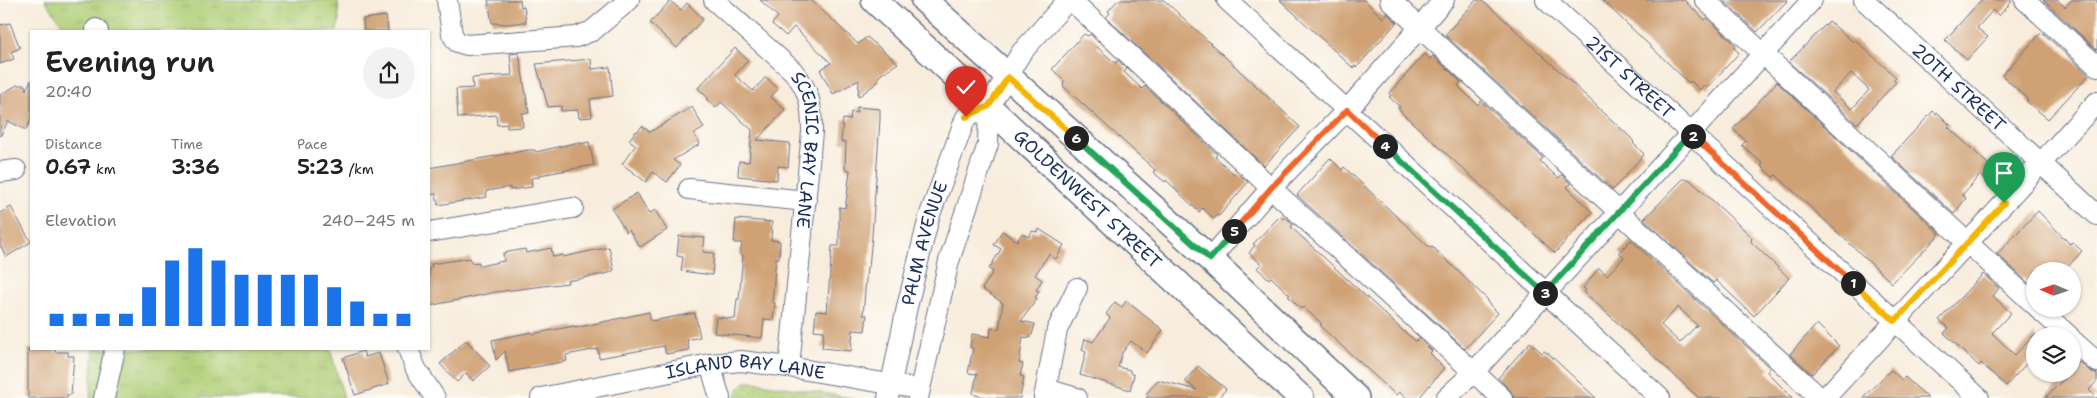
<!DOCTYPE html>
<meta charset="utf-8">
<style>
body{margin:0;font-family:"Shantell Sans",sans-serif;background:#f2f2f2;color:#222;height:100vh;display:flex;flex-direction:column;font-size:19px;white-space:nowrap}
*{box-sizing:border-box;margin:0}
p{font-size:16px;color:#767676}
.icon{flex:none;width:28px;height:28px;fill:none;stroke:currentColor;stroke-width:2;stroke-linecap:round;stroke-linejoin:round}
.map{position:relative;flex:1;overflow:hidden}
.details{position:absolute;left:30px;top:30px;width:400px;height:320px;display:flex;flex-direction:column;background:#fff;border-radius:0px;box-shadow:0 1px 4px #0004}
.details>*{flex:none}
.needle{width:32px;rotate:272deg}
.controls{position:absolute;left:2026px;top:262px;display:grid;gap:10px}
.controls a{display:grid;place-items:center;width:55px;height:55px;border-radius:50%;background:#fff;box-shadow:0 1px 4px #0004;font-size:25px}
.pin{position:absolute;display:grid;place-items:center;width:42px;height:42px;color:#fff;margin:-51px -21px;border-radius:50% 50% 50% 0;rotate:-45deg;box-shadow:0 0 5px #0007}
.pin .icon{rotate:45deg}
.km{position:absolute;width:25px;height:25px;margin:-12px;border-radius:50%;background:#222;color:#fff;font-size:14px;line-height:25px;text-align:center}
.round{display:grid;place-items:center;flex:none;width:52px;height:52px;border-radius:26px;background:#f2f2f2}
.summary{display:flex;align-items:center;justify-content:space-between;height:85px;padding:0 15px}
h1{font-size:28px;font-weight:600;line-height:38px}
.stats{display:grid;grid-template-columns:repeat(3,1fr);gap:8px;height:85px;padding:5px 15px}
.stats div{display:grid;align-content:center}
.stats b{font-size:21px;font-weight:600}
.stats small{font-size:14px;font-weight:400}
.stats p{font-size:14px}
.chart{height:140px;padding:10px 15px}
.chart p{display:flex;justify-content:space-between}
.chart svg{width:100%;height:90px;margin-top:5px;stroke:#1a73e8;stroke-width:6}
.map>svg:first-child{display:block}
.grass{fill:url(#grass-tufts);stroke:#647e6a}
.park{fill:url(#park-dots);stroke:#647e6a}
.building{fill:#cfa175;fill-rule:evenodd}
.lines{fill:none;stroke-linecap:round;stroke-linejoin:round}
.minor-casing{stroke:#68718a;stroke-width:22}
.major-casing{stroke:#68718a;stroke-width:28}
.minor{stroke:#fff;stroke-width:20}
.major{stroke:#fff;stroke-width:25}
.split-1-casing{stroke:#fff;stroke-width:10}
.split-2-casing{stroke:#fff;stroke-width:10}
.split-3-casing{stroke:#fff;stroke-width:10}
.split-4-casing{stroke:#fff;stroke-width:10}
.split-5-casing{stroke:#fff;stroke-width:10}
.split-6-casing{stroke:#fff;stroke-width:10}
.split-7-casing{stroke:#fff;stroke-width:10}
.split-1{stroke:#f5b400;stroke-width:6}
.split-2{stroke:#f0652b;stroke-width:6}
.split-3{stroke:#22a559;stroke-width:6}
.split-4{stroke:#22a559;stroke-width:6}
.split-5{stroke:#f0652b;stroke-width:6}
.split-6{stroke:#22a559;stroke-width:6}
.split-7{stroke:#f5b400;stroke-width:6}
.labels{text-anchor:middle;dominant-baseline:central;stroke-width:4.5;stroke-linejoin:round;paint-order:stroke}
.street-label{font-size:18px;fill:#1b2f5e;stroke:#fdfcf7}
</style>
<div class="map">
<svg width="2097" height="398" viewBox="0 0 2097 398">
<defs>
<pattern id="grass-tufts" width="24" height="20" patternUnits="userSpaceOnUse" patternTransform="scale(1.25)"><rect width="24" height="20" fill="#aecd75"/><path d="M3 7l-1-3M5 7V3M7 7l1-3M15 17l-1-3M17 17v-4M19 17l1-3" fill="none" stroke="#95b068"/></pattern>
<pattern id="park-dots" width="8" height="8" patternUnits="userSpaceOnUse" patternTransform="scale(1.25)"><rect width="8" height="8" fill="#aecd75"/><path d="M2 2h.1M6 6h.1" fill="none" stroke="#95b068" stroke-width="1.8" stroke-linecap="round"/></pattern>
</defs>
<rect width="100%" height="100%" fill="#fdfcf7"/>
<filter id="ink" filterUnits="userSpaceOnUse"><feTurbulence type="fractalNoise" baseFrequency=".02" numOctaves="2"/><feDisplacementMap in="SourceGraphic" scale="10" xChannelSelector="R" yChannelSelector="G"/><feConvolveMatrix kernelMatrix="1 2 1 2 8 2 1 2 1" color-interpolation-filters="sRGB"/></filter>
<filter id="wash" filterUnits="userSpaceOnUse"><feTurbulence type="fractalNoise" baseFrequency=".0096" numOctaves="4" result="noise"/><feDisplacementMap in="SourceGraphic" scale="20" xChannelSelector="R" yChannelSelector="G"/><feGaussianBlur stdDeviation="1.12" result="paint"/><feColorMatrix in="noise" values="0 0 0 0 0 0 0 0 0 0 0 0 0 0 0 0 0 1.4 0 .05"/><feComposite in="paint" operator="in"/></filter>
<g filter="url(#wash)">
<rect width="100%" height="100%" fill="#f8ecdb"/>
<!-- grass -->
<path class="grass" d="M45 0H338L339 22 337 31H67Z
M94 349H330L344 398H90Z"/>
<!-- park -->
<path class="park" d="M745 382H755L852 398H736L738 389Z"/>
<g id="blocks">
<!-- building -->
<path class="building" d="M488 0H520L521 7 524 6 526 22 507 24 492 23Z
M760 0H811L858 44 867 37 898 63 879 76 878 82 858 97 859 80 833 94 820 70 831 63 794 27 786 36 772 24 778 17Z
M1118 0H1164L1300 127 1264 166 1106 17 1110 13 1108 11Z
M1280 0H1364L1383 18 1387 13 1397 22 1357 67 1355 66 1353 68Z
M1476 0H1481L1496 12 1630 137 1634 142 1633 143 1644 154 1613 190 1445 35Z
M1602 0H1684L1705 20 1707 18 1736 45 1734 48 1739 53 1707 88 1704 85 1700 90 1691 81 1689 83Z
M1723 0H1788L1757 32Z
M1981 0H2013L1999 16 1993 10 1977 28 1988 37 1967 60 1945 40Z
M2043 0H2057L2065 7 2072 0H2097V50Z
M670 1 681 10 687 3 703 19 677 48 650 23Z
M386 16 388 31H364L363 19Z
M1829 21 1853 42 1855 40 1896 77 1893 80 1896 82 1857 124 1789 62ZM1851 73 1869 90 1852 109 1833 92Z
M10 23 20 48 11 52 14 59 0 64V25Z
M2042 32 2089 75 2048 119 2026 101 2028 100 2002 75Z
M1084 34 1088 36 1090 34 1100 44 1097 47 1115 63 1118 60 1127 69 1124 72 1142 89 1145 86 1217 154 1215 157 1235 175 1237 173 1248 182 1219 216 1217 215 1214 219 1202 208 1199 212 1166 180 1165 182 1153 172 1155 170 1063 86 1064 81 1052 69Z
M735 48 748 60 735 75 753 91 766 77 778 89 771 97 785 110 757 140 790 143 788 167 778 166 777 180 738 176 739 161 749 162 752 130 721 102 716 108 706 99 708 98 698 88Z
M519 53 529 113H522L523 127 507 128V124L497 125 496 115 458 118 456 89 473 88 472 78 512 75 510 54Z
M1425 54 1430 59 1433 56 1461 82 1458 86 1478 105 1481 101 1543 158 1540 161 1558 178 1562 175 1571 184 1567 187 1592 212 1555 253 1403 114 1398 108 1400 107 1389 97 1391 96 1389 93Z
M591 59 592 69 610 67 613 96 590 99 592 117 579 118 578 110 561 111V106L548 107 536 64Z
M31 80V119L26 130 8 121 0 137V95L17 85H25L26 90Z
M1777 82 1940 234 1892 283 1776 175 1773 177 1761 166 1763 164 1742 145 1746 141 1733 129Z
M692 107 704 128 694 134 700 144 673 160 680 165 667 182 653 172 646 182 622 164 636 145 629 140 636 131 637 132 642 126 650 132Z
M857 107 880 109V119L872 236 869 267H867L863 315H867L865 331 853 330 851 351 822 348 824 331 814 330 816 311 827 312 832 246H839V207L845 208 847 196 850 170 845 169 846 142H841L843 119 850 120 851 112 857 113Z
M1933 111 1936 114 1937 112 1950 125 1948 127 1999 174 1989 184 1980 175 1962 195 1966 198 1954 214 1891 156Z
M579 142 580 144 589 142 594 165 540 175V177L531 178 532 187 510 190V187L486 191 487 197 438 205 436 194 429 195V168L528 150H535L536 152Z
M1330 158 1342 170 1344 167 1429 247 1434 248 1488 300 1487 302 1498 313 1465 349 1297 195Z
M1683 179H1689L1752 237 1751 242 1789 278 1754 316 1716 280 1713 283 1644 219Z
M637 193 649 214 655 210 667 230 640 247 629 230 626 232 612 209Z
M11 207 31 242 6 257 0 245V213Z
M2038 211 2070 244 2072 242 2082 251 2064 271H2035V289L1997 254Z
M1280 216 1283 219 1285 217 1293 224 1291 227 1402 330 1416 341 1419 338 1432 351 1430 353 1444 368 1419 398H1407L1399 392 1396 395 1321 327V323L1303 307 1301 309 1288 296 1290 295 1271 277 1269 279 1257 268 1261 264 1249 253 1255 245 1253 244Z
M736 219 772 222 771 240 780 241 779 258H776L772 302 775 303 773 320 764 319 762 338 714 333 716 317 735 319 737 299H739L743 255H740L742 243H734Z
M1039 229 1064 245 1056 259 1049 254 1035 275 1042 280 1036 290 1039 291 1035 298 1037 299 1021 321 1035 324 1032 335H1031L1030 338 1023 337 1019 363 1023 364 1020 376 1024 377 1020 398H993L975 395 973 393 977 374 968 373 973 348H970L972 334 990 337 991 328 999 329 1003 303 982 289 993 272 989 269 1001 249 994 245 1002 231 1017 241 1022 233 1029 237 1032 231 1038 232Z
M679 236 705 238 703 252 714 253 712 275 681 271 683 257 677 256Z
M1631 240 1770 368 1767 372 1793 398H1699L1584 292 1586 290 1583 288 1599 268 1607 275 1615 267 1624 257 1619 252ZM1678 307 1697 325 1680 343 1661 325Z
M609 247 614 270 609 273 567 281 568 283 496 292 429 306V268L432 267 431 264 470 258 472 263 479 262V266L504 261 503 253 525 249 526 253 551 248 553 257 563 255V257Z
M1983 274 1999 288 1993 296 2011 313 1992 333 2015 355 2035 334V354L2006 386 1981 363 1979 366 1944 333 1949 328 1939 320Z
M1126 301 1163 330 1147 353 1131 341 1122 353 1118 367 1130 370V373L1134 375 1130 390 1080 375 1086 352 1082 350 1085 339 1093 342 1110 318 1106 314 1115 302 1122 307Z
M649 312 651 321 695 313 700 337 687 340 689 350 666 354 664 346 599 358 598 349 566 355 567 361 509 372 505 351 496 360 492 340 532 332V334L574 326 575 328Z
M1817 324 1839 346 1812 374 1790 354Z
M466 340 490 366 473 381 466 373 457 382 440 364Z
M1530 342 1542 353 1544 351 1549 354 1596 398H1514L1510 390 1498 378Z
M28 349H55V352H68V356H74L71 395H67V398H28Z
M363 351 365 357 379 353 389 384 355 395 343 358Z
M2079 362 2090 371 2097 374V381L2089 390 2097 398H2045L2069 374H2072V370Z
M1198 366 1226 389 1218 398H1146L1149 395 1146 394 1158 380 1197 390 1185 381Z
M1891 370 1902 380 1905 377 1928 398H1862Z"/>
</g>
</g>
<g filter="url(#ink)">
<use href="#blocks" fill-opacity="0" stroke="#68718a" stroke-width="1"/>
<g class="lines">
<defs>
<g id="minor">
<path d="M447 0 452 34 457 42 467 45 576 37 592 31 629 0"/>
<path id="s1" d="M714 0 793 71C810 91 812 106 812 132L789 367"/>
<path d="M1071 0 1271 188 1502 398"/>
<path d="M1227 0 1660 398"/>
<path d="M1390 0 1820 398"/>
<path id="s2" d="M1546 0 1979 398"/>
<path d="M1705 0 2035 305"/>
<path id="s3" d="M1864 0 2097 215"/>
<path d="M2025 0 2097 66"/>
<path d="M96 29 98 31"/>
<path d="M0 172 16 170"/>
<path d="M689 189 806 201"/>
<path d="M429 232 573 208"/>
<path d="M1210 259 1271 188 1347 110 1444 0"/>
<path d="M2039 309 2069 336"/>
<path d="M2072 340 2097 362"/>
<path d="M408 349 416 369 435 398"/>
<path d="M710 364 720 398"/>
<path d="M1046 389 1077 398"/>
<path d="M104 398 115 349"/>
<path id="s4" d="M541 398 710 364 741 361 789 367 919 389"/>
<path id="s5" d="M888 398 907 307 929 217 966 117 989 106"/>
<path d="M918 398 949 261 988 144 989 106 1021 53 1068 0"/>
<path d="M1044 398 1057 330 1077 288"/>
<path d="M1446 398 1474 372 1812 0"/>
<path d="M1825 398 2097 102"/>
</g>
<g id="major">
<path id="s6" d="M874 0 1301 398"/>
<path d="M924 0 1210 259 1356 398"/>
</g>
</defs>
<!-- minor casing -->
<use href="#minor" class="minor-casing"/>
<!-- major casing -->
<use href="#major" class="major-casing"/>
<!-- minor -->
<use href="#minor" class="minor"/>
<!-- major -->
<use href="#major" class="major"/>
</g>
</g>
<g class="lines" filter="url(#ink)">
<defs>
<path id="split-1" d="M1853 283 1895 321 2004 203"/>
<path id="split-2" d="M1693 136 1853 283"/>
<path id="split-3" d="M1545 293 1690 134 1693 136"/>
<path id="split-4" d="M1385 146 1545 293"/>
<path id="split-5" d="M1234 231 1271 188 1347 110 1385 146"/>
<path id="split-6" d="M1076 138 1210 259 1234 231"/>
<path id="split-7" d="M966 117 989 106 1008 77 1076 138"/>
</defs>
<!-- split-1 casing -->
<use href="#split-1" class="split-1-casing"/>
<!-- split-2 casing -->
<use href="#split-2" class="split-2-casing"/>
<!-- split-3 casing -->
<use href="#split-3" class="split-3-casing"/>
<!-- split-4 casing -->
<use href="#split-4" class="split-4-casing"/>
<!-- split-5 casing -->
<use href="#split-5" class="split-5-casing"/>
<!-- split-6 casing -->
<use href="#split-6" class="split-6-casing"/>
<!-- split-7 casing -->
<use href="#split-7" class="split-7-casing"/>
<!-- split-1 -->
<use href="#split-1" class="split-1"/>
<!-- split-2 -->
<use href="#split-2" class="split-2"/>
<!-- split-3 -->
<use href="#split-3" class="split-3"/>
<!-- split-4 -->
<use href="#split-4" class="split-4"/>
<!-- split-5 -->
<use href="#split-5" class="split-5"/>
<!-- split-6 -->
<use href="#split-6" class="split-6"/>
<!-- split-7 -->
<use href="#split-7" class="split-7"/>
</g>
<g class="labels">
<!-- street labels -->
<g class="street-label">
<text stroke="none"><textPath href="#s2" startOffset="114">21ST STREET</textPath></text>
<text stroke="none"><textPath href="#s3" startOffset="129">20TH STREET</textPath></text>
<text stroke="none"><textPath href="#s1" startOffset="189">SCENIC BAY LANE</textPath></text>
<text stroke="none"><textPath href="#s6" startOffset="292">GOLDENWEST STREET</textPath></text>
<text stroke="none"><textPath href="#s5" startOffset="159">PALM AVENUE</textPath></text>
<text stroke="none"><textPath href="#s4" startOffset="208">ISLAND BAY LANE</textPath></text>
</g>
</g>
</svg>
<div class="controls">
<a><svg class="needle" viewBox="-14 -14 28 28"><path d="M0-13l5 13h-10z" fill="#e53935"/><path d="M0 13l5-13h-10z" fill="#767676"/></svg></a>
<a><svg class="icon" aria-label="layers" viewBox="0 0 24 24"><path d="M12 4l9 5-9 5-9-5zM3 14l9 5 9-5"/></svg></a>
</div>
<div class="pin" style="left:2004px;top:203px;background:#1e9e55"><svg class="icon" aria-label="arrive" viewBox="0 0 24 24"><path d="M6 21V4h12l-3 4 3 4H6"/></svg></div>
<div class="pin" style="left:966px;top:117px;background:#d93025"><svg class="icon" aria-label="check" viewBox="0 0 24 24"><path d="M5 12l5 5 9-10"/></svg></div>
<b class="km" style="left:1853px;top:283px">1</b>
<b class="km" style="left:1693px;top:136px">2</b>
<b class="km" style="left:1545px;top:293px">3</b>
<b class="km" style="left:1385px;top:146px">4</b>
<b class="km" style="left:1234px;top:231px">5</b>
<b class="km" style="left:1076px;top:138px">6</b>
<section class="details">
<div class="summary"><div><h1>Evening run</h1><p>20:40</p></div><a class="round"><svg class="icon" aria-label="share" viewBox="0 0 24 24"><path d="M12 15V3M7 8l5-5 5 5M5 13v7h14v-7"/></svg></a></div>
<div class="stats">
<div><p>Distance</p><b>0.67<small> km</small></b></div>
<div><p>Time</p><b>3:36</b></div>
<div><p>Pace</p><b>5:23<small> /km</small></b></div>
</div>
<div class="chart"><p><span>Elevation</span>240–245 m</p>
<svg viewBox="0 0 160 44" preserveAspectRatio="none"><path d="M5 44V38M15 44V38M25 44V38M35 44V38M45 44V25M55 44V12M65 44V6M75 44V12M85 44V19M95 44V19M105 44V19M115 44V19M125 44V25M135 44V32M145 44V38M155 44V38"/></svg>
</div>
</section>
</div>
